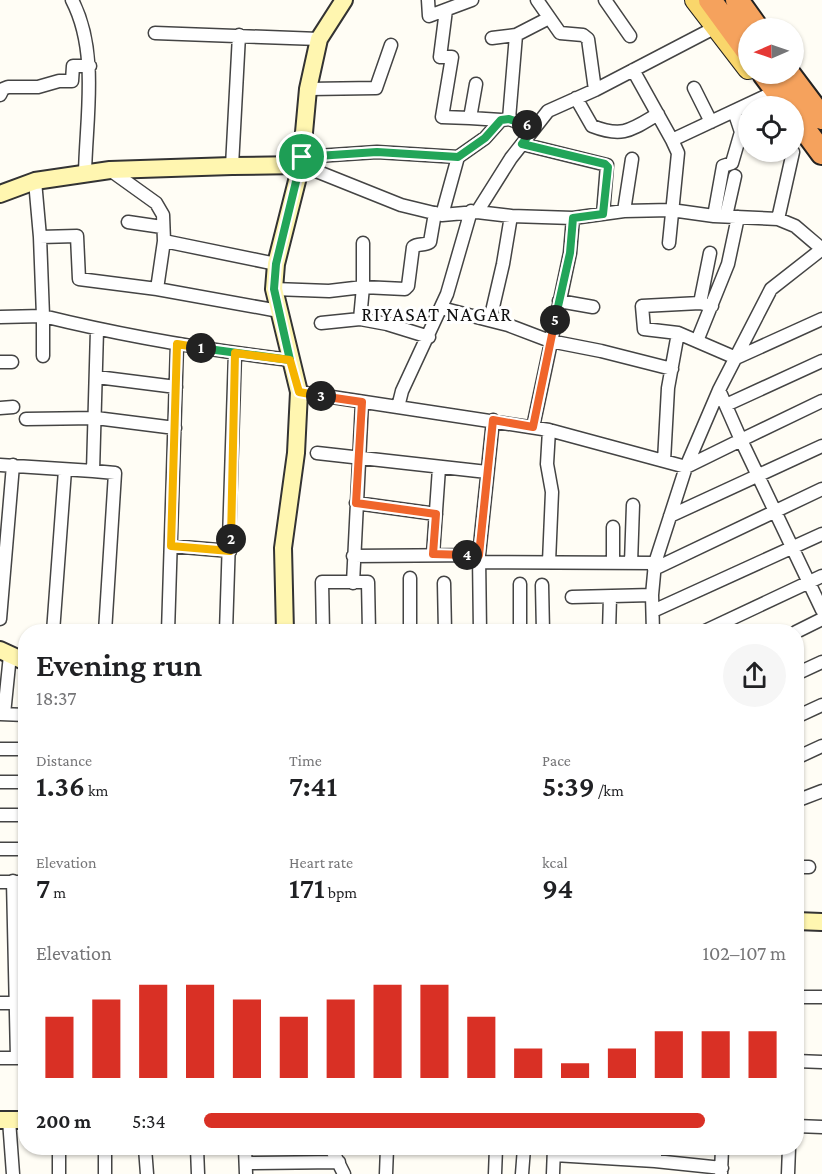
<!DOCTYPE html>
<meta charset="utf-8">
<style>
body{margin:0;font-family:"Crimson Pro",serif;background:#f6f6f6;color:#202124;height:100vh;display:flex;flex-direction:column;font-size:22px;white-space:nowrap}
*{box-sizing:border-box;margin:0}
p{font-size:20px;color:#757577}
.icon{flex:none;width:33px;height:33px;fill:none;stroke:currentColor;stroke-width:2;stroke-linecap:round;stroke-linejoin:round}
.map{position:relative;flex:1;overflow:hidden}
.panel{position:absolute;left:18px;top:624px;width:786px;height:531px;display:flex;flex-direction:column;background:#fff;border-radius:24px;box-shadow:0 2px 4px #0004}
.panel>*{flex:none}
.needle{width:39px;rotate:268deg}
.fabs{position:absolute;left:738px;top:18px;display:grid;gap:12px}
.fabs a{display:grid;place-items:center;width:66px;height:66px;border-radius:50%;background:#fff;box-shadow:0 2px 4px #0004;font-size:30px}
.pin{position:absolute;display:grid;place-items:center;width:51px;height:51px;color:#fff;margin:-26px;border:3px solid #fff;border-radius:50%;box-shadow:0 2px 6px #0007}
.km{position:absolute;width:30px;height:30px;margin:-15px;border-radius:50%;background:#222;color:#fff;font-size:16px;line-height:30px;text-align:center}
.round{display:grid;place-items:center;flex:none;width:63px;height:63px;border-radius:32px;background:#f6f6f6}
.overview{display:flex;align-items:center;justify-content:space-between;height:102px;padding:0 18px}
h1{font-size:33px;font-weight:600;line-height:45px}
.metrics{display:grid;grid-template-columns:repeat(3,1fr);gap:9px;height:102px;padding:6px 18px}
.metrics div{display:grid;align-content:center}
.metrics b{font-size:30px;font-weight:600}
.metrics small{font-size:16px;font-weight:400}
.metrics p{font-size:16px}
.chart{height:168px;padding:12px 18px}
.chart p{display:flex;justify-content:space-between}
.chart svg{width:100%;height:108px;margin-top:6px;stroke:#d93025;stroke-width:6}
ul{padding:0 18px;list-style:none;font-size:20px}
li{display:grid;grid-template-columns:96px 72px 1fr;align-items:center;height:45px}
li i{height:15px;border-radius:8px;background:#d93025}
.map>svg:first-child{display:block}
.lines{fill:none;stroke-linecap:round;stroke-linejoin:round}
.street-casing{stroke:#444;stroke-width:15}
.secondary-casing{stroke:#333;stroke-width:20}
.primary-casing{stroke:#222;stroke-width:22}
.highway-casing{stroke:#222;stroke-width:26}
.street{stroke:#fff;stroke-width:12}
.secondary{stroke:#fff6b0;stroke-width:16}
.primary{stroke:#f9d66b;stroke-width:20}
.highway{stroke:#f5a25d;stroke-width:22}
.split-1-casing{stroke:#fff;stroke-width:12}
.split-2-casing{stroke:#fff;stroke-width:12}
.split-3-casing{stroke:#fff;stroke-width:12}
.split-4-casing{stroke:#fff;stroke-width:12}
.split-5-casing{stroke:#fff;stroke-width:12}
.split-6-casing{stroke:#fff;stroke-width:12}
.split-7-casing{stroke:#fff;stroke-width:12}
.split-1{stroke:#22a559;stroke-width:8}
.split-2{stroke:#f5b400;stroke-width:8}
.split-3{stroke:#f5b400;stroke-width:8}
.split-4{stroke:#f0652b;stroke-width:8}
.split-5{stroke:#f0652b;stroke-width:8}
.split-6{stroke:#22a559;stroke-width:8}
.split-7{stroke:#22a559;stroke-width:8}
.labels{text-anchor:middle;dominant-baseline:central;stroke-width:6;stroke-linejoin:round;paint-order:stroke}
.neighbourhood-label{font-size:20px;letter-spacing:1.5px;fill:#111;stroke:#fff}
</style>
<div class="map">
<svg width="822" height="1174" viewBox="0 0 822 1174">
<rect width="100%" height="100%" fill="#fffdf5"/>
<g class="lines">
<defs>
<path id="street" d="M72 0C99 52 86 117 85 174
M428 0 429 16 472 0
M537 0 560 33 583 35 588 39 595 90
M605 0 630 36
M446 10 440 57H452L442 117 470 118
M716 27 595 90 548 111 511 158 477 212 511 216 573 218 624 211 671 210 714 216 778 219 795 226 822 249
M155 33 319 39
M492 38 516 35 549 18
M633 70 672 140 768 95
M694 88 711 122
M308 89 376 88 391 45
M0 95 3 89 8 87H38L59 81H72L73 66H90
M576 98 592 126C623 138 631 130 658 114
M509 119 534 128
M501 120 509 119 516 35
M522 144 607 165 603 214
M302 157 377 152 458 157
M301 165 401 205 442 215 476 212
M232 166 239 35
M110 170 156 203 163 215 164 241 276 264
M35 181 40 237 43 316C124 336 207 350 290 360
M624 211 632 159
M442 215 458 157 485 138 501 120 470 118 476 84
M714 216 723 166 732 163 741 132 734 111
M726 216 735 176
M778 219 793 152
M128 222 162 227
M40 237 77 236 79 279 157 289 279 311
M669 243 678 153 672 140
M157 289 164 241
M274 289 329 291 363 287 405 289 408 286 413 247C418 243 424 246 430 242L435 213
M559 301 593 307
M700 303 710 253
M441 308 508 325 550 341 601 351 672 369
M0 317 43 316V356
M360 319 363 287V243
M490 320 503 264 511 216
M321 323 360 319 387 324 429 337
M97 330 93 471 115 473 105 632
M678 333 644 329 642 306 700 303 712 306
M697 341 728 264 738 217
M0 362H12
M97 377 176 387
M299 392 549 430 686 467 741 440 719 390
M822 401 741 440 822 610
M726 405 822 361
M398 407 402 391 447 294 471 211
M0 408 13 407
M26 419 96 418 175 428
M533 427 570 253 573 218
M549 430 547 464 552 492 549 562
M317 453 487 472
M664 461 668 388 678 333 736 358 822 319
M0 465 93 471
M356 503 436 514
M670 516 822 446
M171 546 230 551
M433 554 439 468
M353 556 479 555
M479 562 655 563
M613 562V527
M631 563 633 505
M654 569 822 489
M410 578V632
M353 583 362 402
M444 583 445 632
M520 584V632
M542 585 543 632
M572 597 652 595
M653 611 822 534
M0 619 13 465
M53 632 65 470
M168 632 177 344
M226 632 235 353
M323 632 322 582H368L369 632
M480 632 479 555 493 420
M609 632 610 597
M653 632 652 595 655 563 686 467 719 390 771 289 822 249
M703 632 822 576
M796 632 822 619
M796 674 822 662
M0 714 26 715
M4 714 10 655
M796 717 822 705
M0 749H26
M796 758 822 746
M0 782H26
M796 801 822 791
M0 815H26
M0 849H26
M796 867H809
M13 881 17 1058
M0 882H26
M796 997H822
M0 1003H26
M0 1058H26
M796 1061 822 1062
M9 1120 13 1174
M796 1126 822 1127
M105 1148V1174
M145 1148 147 1174
M197 1148 198 1174
M245 1148 246 1174
M331 1148 344 1174
M655 1148V1161L722 1168
M554 1155 655 1161
M246 1163 339 1162
M59 1174V1148
M386 1174 387 1148
M495 1174 496 1148
M522 1174 524 1148
M553 1174 554 1148
M721 1174 722 1148
M788 1174 789 1148"/>
<path id="secondary" d="M0 194 35 181 110 170 232 166 301 165 308 89 319 39 344 0
M285 632 283 548 296 453 299 392 274 289 276 264 301 165
M0 650 26 662
M796 921 822 922
M0 1120H26"/>
<path id="primary" d="M695 0 748 69"/>
<path id="highway" d="M710 0 748 52
M737 0 757 28
M764 74 788 106
M789 74 822 118
M794 115 822 153"/>
</defs>
<!-- street casing -->
<use href="#street" class="street-casing"/>
<!-- secondary casing -->
<use href="#secondary" class="secondary-casing"/>
<!-- primary casing -->
<use href="#primary" class="primary-casing"/>
<!-- highway casing -->
<use href="#highway" class="highway-casing"/>
<!-- street -->
<use href="#street" class="street"/>
<!-- secondary -->
<use href="#secondary" class="secondary"/>
<!-- primary -->
<use href="#primary" class="primary"/>
<!-- highway -->
<use href="#highway" class="highway"/>
</g>
<g class="lines">
<defs>
<path id="split-1" d="M201 348 290 360 274 289 276 264 302 157"/>
<path id="split-2" d="M201 348 177 344 171 546 230 551 231 539"/>
<path id="split-3" d="M231 539 235 353 290 360 299 392 321 396"/>
<path id="split-4" d="M321 396 362 402 356 503 436 514 433 554 467 555"/>
<path id="split-5" d="M467 555H479L493 420 533 427 555 320"/>
<path id="split-6" d="M527 125 534 128 522 144 605 164 608 167 603 214 573 218 570 253 555 320"/>
<path id="split-7" d="M302 157 377 152 458 157 485 138 501 120 509 119 527 125"/>
</defs>
<!-- split-1 casing -->
<use href="#split-1" class="split-1-casing"/>
<!-- split-2 casing -->
<use href="#split-2" class="split-2-casing"/>
<!-- split-3 casing -->
<use href="#split-3" class="split-3-casing"/>
<!-- split-4 casing -->
<use href="#split-4" class="split-4-casing"/>
<!-- split-5 casing -->
<use href="#split-5" class="split-5-casing"/>
<!-- split-6 casing -->
<use href="#split-6" class="split-6-casing"/>
<!-- split-7 casing -->
<use href="#split-7" class="split-7-casing"/>
<!-- split-1 -->
<use href="#split-1" class="split-1"/>
<!-- split-2 -->
<use href="#split-2" class="split-2"/>
<!-- split-3 -->
<use href="#split-3" class="split-3"/>
<!-- split-4 -->
<use href="#split-4" class="split-4"/>
<!-- split-5 -->
<use href="#split-5" class="split-5"/>
<!-- split-6 -->
<use href="#split-6" class="split-6"/>
<!-- split-7 -->
<use href="#split-7" class="split-7"/>
</g>
<g class="labels">
<!-- neighbourhood labels -->
<g class="neighbourhood-label">
<text x="437" y="314">RIYASAT NAGAR</text>
</g>
</g>
</svg>
<div class="fabs">
<a><svg class="needle" viewBox="-14 -14 28 28"><path d="M0-13l5 13h-10z" fill="#e53935"/><path d="M0 13l5-13h-10z" fill="#757577"/></svg></a>
<a><svg class="icon" aria-label="locate" viewBox="0 0 24 24"><circle cx="12" cy="12" r="6"/><path d="M12 2v4M12 18v4M2 12h4M18 12h4"/></svg></a>
</div>
<div class="pin" style="left:302px;top:157px;background:#1e9e55"><svg class="icon" aria-label="arrive" viewBox="0 0 24 24"><path d="M6 21V4h12l-3 4 3 4H6"/></svg></div>
<b class="km" style="left:201px;top:348px">1</b>
<b class="km" style="left:231px;top:539px">2</b>
<b class="km" style="left:321px;top:396px">3</b>
<b class="km" style="left:467px;top:555px">4</b>
<b class="km" style="left:555px;top:320px">5</b>
<b class="km" style="left:527px;top:125px">6</b>
<section class="panel">
<div class="overview"><div><h1>Evening run</h1><p>18:37</p></div><a class="round"><svg class="icon" aria-label="share" viewBox="0 0 24 24"><path d="M12 15V3M7 8l5-5 5 5M5 13v7h14v-7"/></svg></a></div>
<div class="metrics">
<div><p>Distance</p><b>1.36<small> km</small></b></div>
<div><p>Time</p><b>7:41</b></div>
<div><p>Pace</p><b>5:39<small> /km</small></b></div>
</div>
<div class="metrics">
<div><p>Elevation</p><b>7<small> m</small></b></div>
<div><p>Heart rate</p><b>171<small> bpm</small></b></div>
<div><p>kcal</p><b>94</b></div>
</div>
<div class="chart"><p><span>Elevation</span>102–107 m</p>
<svg viewBox="0 0 160 44" preserveAspectRatio="none"><path d="M5 44V19M15 44V12M25 44V6M35 44V6M45 44V12M55 44V19M65 44V12M75 44V6M85 44V6M95 44V19M105 44V32M115 44V38M125 44V32M135 44V25M145 44V25M155 44V25"/></svg>
</div>
<ul>
<li><b>200 m</b>5:34<i style="width:86%"></i></li>
</ul>
</section>
</div>
